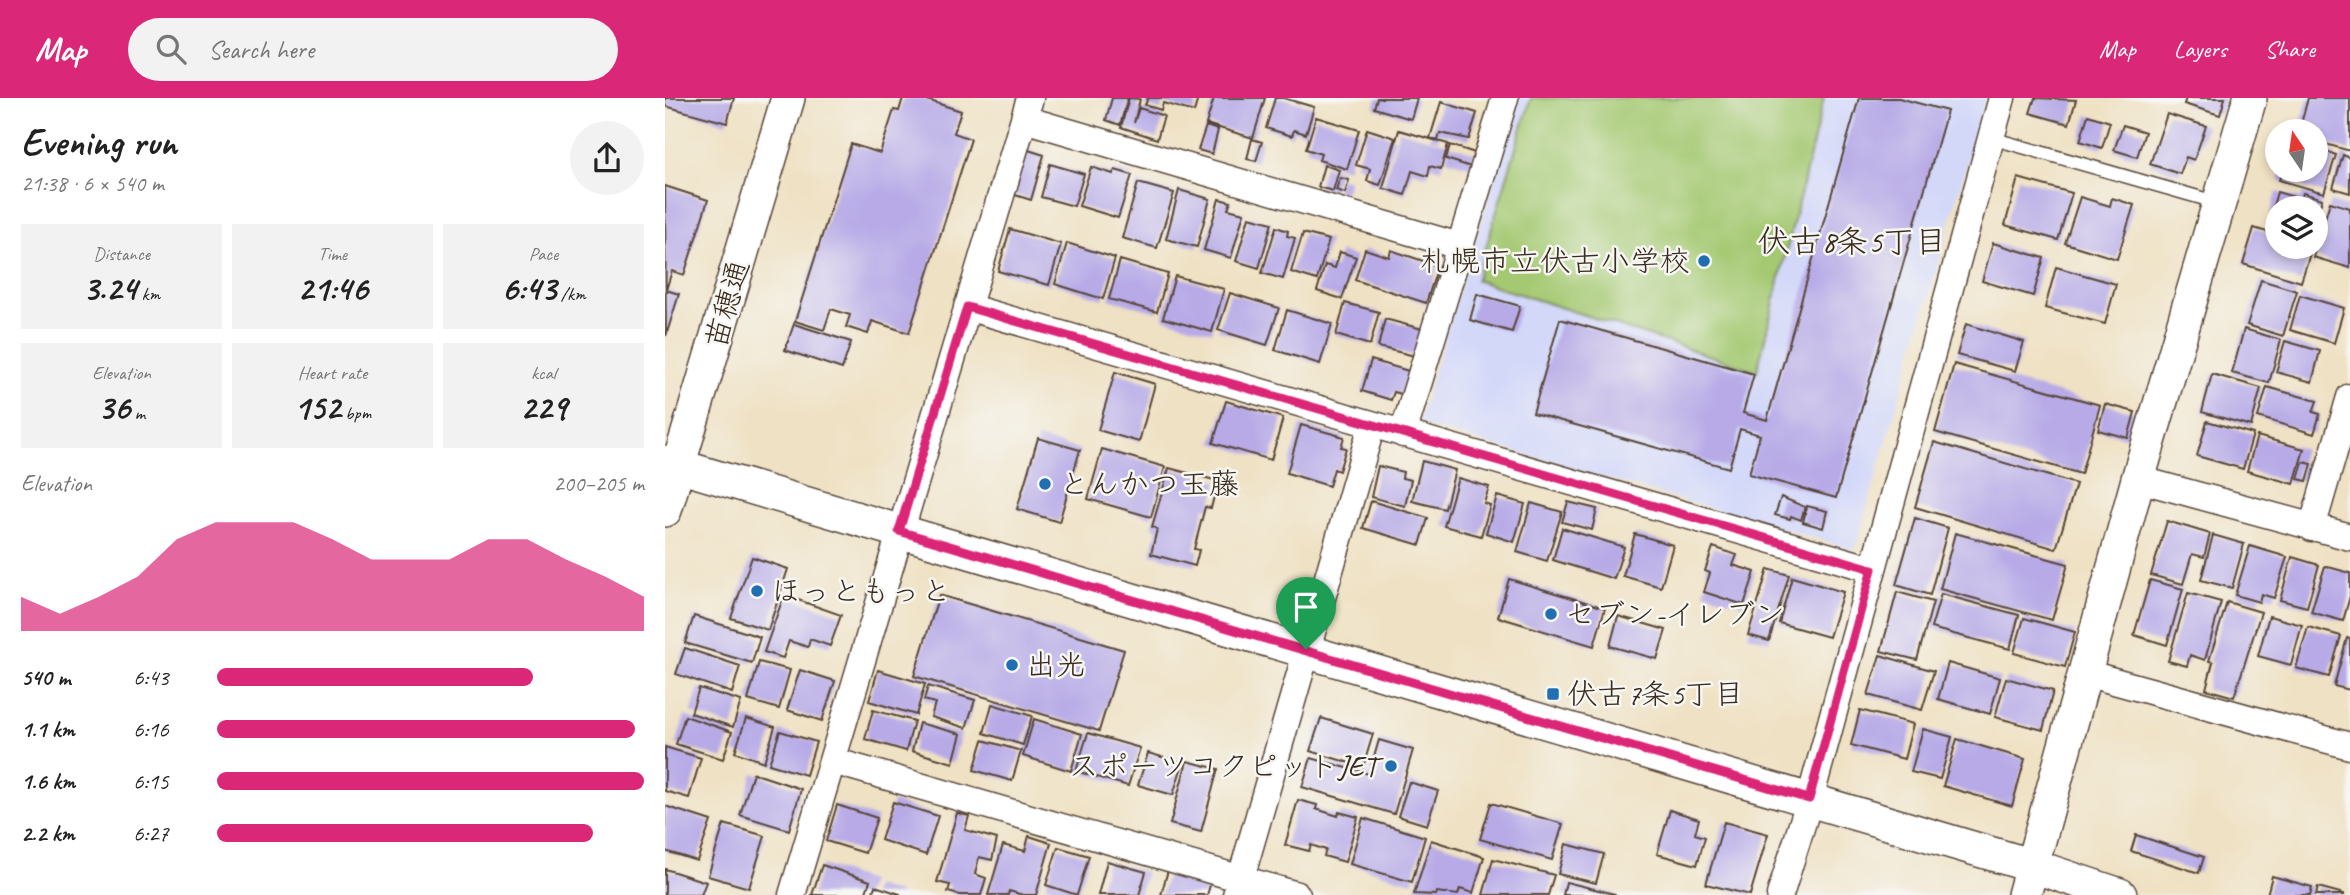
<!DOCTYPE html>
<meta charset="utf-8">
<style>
body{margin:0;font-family:Caveat,"Klee One",sans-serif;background:#f2f2f2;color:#222;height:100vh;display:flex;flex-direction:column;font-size:26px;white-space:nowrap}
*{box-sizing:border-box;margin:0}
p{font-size:23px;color:#767676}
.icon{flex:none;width:38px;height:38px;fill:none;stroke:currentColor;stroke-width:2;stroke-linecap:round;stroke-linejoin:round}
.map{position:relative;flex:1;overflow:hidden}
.details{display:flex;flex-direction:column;background:#fff;width:665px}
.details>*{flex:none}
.needle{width:46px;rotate:347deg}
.fabs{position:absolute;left:1600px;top:21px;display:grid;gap:14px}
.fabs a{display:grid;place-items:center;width:63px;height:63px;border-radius:50%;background:#fff;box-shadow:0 4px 10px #0003;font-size:35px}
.pin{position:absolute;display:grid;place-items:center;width:60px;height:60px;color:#fff;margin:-72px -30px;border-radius:50% 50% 50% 0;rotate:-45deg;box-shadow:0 0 7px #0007}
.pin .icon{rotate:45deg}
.round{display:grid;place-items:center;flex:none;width:74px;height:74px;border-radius:37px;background:#f2f2f2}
.head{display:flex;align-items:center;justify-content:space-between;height:119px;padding:0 21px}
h1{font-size:38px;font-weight:800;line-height:52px}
.metrics{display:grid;grid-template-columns:repeat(3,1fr);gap:10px;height:119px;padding:7px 21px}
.metrics div{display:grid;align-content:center;border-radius:0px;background:#f2f2f2;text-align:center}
.metrics b{font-size:35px;font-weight:800}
.metrics small{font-size:19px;font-weight:400}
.metrics p{font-size:19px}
.chart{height:196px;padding:14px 21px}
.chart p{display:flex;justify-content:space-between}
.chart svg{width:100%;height:126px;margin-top:7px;fill:#db2777;opacity:.7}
ul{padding:0 21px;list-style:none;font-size:23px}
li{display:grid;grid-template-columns:112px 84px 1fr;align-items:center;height:52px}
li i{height:18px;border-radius:9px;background:#db2777}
header{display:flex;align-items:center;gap:42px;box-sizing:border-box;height:98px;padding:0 35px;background:#db2777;color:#fff}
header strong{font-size:33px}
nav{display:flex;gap:38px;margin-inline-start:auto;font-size:24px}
.search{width:490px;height:63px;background:#f2f2f2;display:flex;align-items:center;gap:18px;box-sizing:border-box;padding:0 24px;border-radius:38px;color:#767676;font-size:26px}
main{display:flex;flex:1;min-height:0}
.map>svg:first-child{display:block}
.built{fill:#d3d8f9}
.green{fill:#a5c972;stroke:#707a48;stroke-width:2}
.building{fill:#b7aae7}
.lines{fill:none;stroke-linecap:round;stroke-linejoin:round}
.service-casing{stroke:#564537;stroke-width:15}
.minor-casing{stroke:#564537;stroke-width:29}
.tertiary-casing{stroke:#564537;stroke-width:36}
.service{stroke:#fff;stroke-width:12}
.minor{stroke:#fff;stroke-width:26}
.tertiary{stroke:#fff;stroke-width:33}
.route-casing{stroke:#fff;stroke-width:14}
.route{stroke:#db2777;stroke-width:9}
.poi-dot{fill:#1f6fb2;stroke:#f6f6f2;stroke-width:2.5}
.labels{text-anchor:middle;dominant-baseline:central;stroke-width:5;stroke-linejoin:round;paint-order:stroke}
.poi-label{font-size:30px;fill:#3b2a1e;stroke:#f6f6f2;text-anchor:start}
.street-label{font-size:30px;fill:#3b2a1e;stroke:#f6f6f2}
.neighbourhood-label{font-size:32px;fill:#3b2a1e;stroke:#f6f6f2}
</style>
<header>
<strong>Map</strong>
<div class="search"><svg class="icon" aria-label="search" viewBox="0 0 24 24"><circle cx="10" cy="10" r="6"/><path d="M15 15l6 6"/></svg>Search here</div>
<nav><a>Map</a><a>Layers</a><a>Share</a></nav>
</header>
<main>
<section class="details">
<div class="head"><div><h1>Evening run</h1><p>21:38 · 6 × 540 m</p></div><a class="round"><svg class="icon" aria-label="share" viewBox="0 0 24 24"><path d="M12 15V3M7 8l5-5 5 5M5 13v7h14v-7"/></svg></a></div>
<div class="metrics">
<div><p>Distance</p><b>3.24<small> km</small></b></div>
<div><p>Time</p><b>21:46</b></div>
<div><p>Pace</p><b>6:43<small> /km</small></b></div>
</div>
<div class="metrics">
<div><p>Elevation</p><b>36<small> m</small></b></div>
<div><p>Heart rate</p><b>152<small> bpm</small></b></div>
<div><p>kcal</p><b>229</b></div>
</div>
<div class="chart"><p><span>Elevation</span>200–205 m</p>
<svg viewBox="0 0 160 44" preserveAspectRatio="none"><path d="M0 44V32L10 38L20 32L30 25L40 12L50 6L60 6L70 6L80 12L90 19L100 19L110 19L120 12L130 12L140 19L150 25L160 32V44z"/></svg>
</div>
<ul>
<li><b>540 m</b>6:43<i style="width:74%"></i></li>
<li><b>1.1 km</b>6:16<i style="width:98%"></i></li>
<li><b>1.6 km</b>6:15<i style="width:100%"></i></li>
<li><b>2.2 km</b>6:27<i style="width:88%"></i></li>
</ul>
</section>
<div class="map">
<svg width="1685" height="797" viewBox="0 0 1685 797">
<rect width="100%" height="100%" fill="#f6f6f2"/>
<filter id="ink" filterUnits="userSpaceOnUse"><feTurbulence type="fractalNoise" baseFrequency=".0143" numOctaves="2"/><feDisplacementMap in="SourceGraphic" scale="14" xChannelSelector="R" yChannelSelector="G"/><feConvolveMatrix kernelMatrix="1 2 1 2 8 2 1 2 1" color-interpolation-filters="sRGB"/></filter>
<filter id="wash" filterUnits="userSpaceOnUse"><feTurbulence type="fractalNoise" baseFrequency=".00686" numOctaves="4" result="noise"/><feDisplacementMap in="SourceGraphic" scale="28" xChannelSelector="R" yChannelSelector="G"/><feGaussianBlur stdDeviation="1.57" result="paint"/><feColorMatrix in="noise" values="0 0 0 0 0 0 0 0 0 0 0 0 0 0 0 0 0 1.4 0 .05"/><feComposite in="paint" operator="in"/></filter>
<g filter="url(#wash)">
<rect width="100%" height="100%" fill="#efe1c3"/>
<!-- built -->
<path class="built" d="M854 0H1321L1190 452 753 326Z"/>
<!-- green -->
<path class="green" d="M866 0H1159L1092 273 811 182Z"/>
<g id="blocks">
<!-- building -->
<path class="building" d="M0 0H69L62 25 0 8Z
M238 0H256L296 13 289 35 306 41 244 235 207 223 203 236 181 229 185 217 166 211 159 232 130 223 186 46 215 55 229 12 234 13Z
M447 0H463L455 27 441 22Z
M464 0 475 1 469 25 474 10 499 18 492 41 456 29Z
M483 0H533L529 14 498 5 496 12 480 7Z
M549 0H600L588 40 541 26Z
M610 0H618L649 9 641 36 629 32 627 38 601 30Z
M712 0H752L746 21 709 10Z
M1194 0H1234L1282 13 1171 400 1084 376 1095 337 1075 331 1064 370 868 315 895 221 1089 276 1078 315 1102 322Z
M1370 0 1411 2 1404 26 1365 15Z
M1521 0H1560L1555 17 1519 6Z
M1643 0H1685V53L1650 43V33H1634Z
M776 4 812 15 804 41 775 35 773 42 765 40Z
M1502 16 1541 28 1529 62 1521 59 1515 76 1485 66Z
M1423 17 1445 24 1437 50 1415 43Z
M651 19 694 32 682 71 654 62 656 56 641 51Z
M1458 27 1480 34 1472 59 1449 52Z
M541 28 553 32 547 56 533 52Z
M702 31 730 40 715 87 702 83 705 71 691 67Z
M734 32 783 46 776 71 765 68 763 78 747 73 740 97 718 90Z
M587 41 597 44 591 63 582 61Z
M785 47 810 55 806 69 781 61Z
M1650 50 1671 57 1659 95 1614 82 1617 72H1650Z
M360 51 379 57 366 102 347 96Z
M1678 57 1685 60V95L1668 90Z
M385 66 419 76 409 108 376 99Z
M659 67 674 72 668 93 653 89Z
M426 69 448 76 450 72 467 77 453 120 414 108Z
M675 80 684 82 680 95 671 92Z
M1353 80 1407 95 1393 142 1340 127Z
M473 85 509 95 492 150 457 140Z
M0 88 43 102 19 177 7 173 1 192 14 196 1 238Z
M514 92 545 101 532 149 501 141Z
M1612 94 1636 101 1638 95 1657 101 1651 123 1650 110H1612V128L1603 125Z
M1415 99 1445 108 1447 100 1469 107 1452 161 1400 145Z
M554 101 566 104 563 111 579 115 566 160 539 152Z
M1665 104 1685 110V170L1648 159Z
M584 119 607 125 594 170 571 163Z
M611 129 623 133 622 138 630 140 618 181 597 175Z
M1589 130 1612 137V149H1647L1636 184 1578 166Z
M345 131 396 146 384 187 333 173Z
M638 135 664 142 652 182 626 174Z
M402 145 450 160 438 201 390 186Z
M1328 145 1379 160 1368 198 1317 183Z
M700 151 724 159 726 152 773 168 761 205 690 182Z
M675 154 691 159 677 201 652 193 660 167 670 170Z
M455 162 503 176 492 214 444 201Z
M1391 169 1451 186 1440 226 1380 210Z
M510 178 559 191 547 234 498 220Z
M1596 182 1632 193 1618 238 1582 227Z
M565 195 614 210 602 247 553 232Z
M812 196 855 208 847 234 805 222Z
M1635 197 1679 210 1669 245 1625 232Z
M680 205 714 214 705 247 671 237Z
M622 212 667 226 655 266 610 252Z
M720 221 757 231 750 258 713 249Z
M129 226 186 244 177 271 120 252Z
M1301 226 1359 244 1350 273 1292 257Z
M1579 231 1616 242 1604 285 1567 275Z
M1620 243 1655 253 1647 284 1611 274Z
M706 262 747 274 740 297 729 294 726 302 697 293Z
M1289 266 1435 307 1416 376 1270 334Z
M450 274 490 286 474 344 433 332Z
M1547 276 1596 290 1586 328 1537 314Z
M1602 289 1652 303 1648 314 1655 316 1649 336 1593 319Z
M561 303 618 320 606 362 548 345Z
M1440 306 1470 314 1463 340 1433 332Z
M1542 323 1588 336 1578 371 1532 358Z
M636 327 679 339 676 349 681 350 674 373 669 371 664 388 622 375Z
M1592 338 1639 351 1629 386 1582 373Z
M373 340 415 352 394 424 352 411Z
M1269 344 1411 386 1391 451 1250 409Z
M437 351 500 369 486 419 423 401Z
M757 363 790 372 780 411 747 403Z
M1638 364 1647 366 1642 383 1633 381Z
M713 368 738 374 737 380 746 382 740 408 706 399Z
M504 370 553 383 546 410 540 409 529 451 534 452 530 468 486 456 492 431 487 429Z
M793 380 824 389 819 405 825 407 816 438 779 428Z
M832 398 860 406 849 444 821 435Z
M1116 399 1140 409 1136 422 1126 418 1125 421 1110 417Z
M706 403 763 420 755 447 698 430Z
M903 404 932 411 927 432 897 424Z
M866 405 897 414 882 463 852 454Z
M1142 408 1162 413 1158 430 1138 424Z
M1250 420 1283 430 1265 497 1231 487Z
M1502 423 1545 436 1539 459 1527 456 1518 486 1486 477Z
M897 430 959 449 949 481 888 462Z
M1290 435 1403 466 1387 522 1275 491Z
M970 436 1008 447 996 489 958 478Z
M1548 437 1579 446 1567 490 1536 482Z
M1585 448 1622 459 1609 500 1596 496 1594 504 1570 497Z
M1048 449 1072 457 1068 467 1090 474 1079 507 1039 494 1045 475 1040 473Z
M87 459 123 471 103 532 66 520Z
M1627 459 1654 467 1642 509 1615 502Z
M1660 468 1685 475V498L1678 523 1646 514Z
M1103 471 1124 477 1104 543 1083 537Z
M1127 479 1178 494 1164 539 1114 525Z
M844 481 940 510 929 548 833 519Z
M1485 482 1518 491 1502 547 1469 537Z
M1232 494 1268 504 1252 562 1216 553Z
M1523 495 1556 504 1540 562 1525 557 1522 568 1503 563Z
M1276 496 1354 517 1345 551 1266 530Z
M119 497 176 517 165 548 145 541 143 549 124 543 118 560 99 554Z
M274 497 459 552 434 633 249 578Z
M1562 504 1596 514 1569 599 1541 591 1548 564 1544 563Z
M29 518 95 539 87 565 20 545Z
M953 518 1001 532 992 561 945 548Z
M1604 518 1637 527 1626 567 1593 558Z
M1359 520 1410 534 1400 569 1349 555Z
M1643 529 1676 538 1664 579 1631 570Z
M1682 540 1685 541V592L1669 588Z
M20 550 75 568 67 595 11 576Z
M1215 557 1269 573 1257 612 1203 597Z
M94 564 125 572 114 611 83 602Z
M1283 565 1335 580 1325 616 1273 601Z
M135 572 170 583 157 623 122 612Z
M213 572 260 586 251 617 204 603Z
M1341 580 1388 593 1378 632 1330 619Z
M263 588 310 602 301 630 266 619 270 605 259 602Z
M34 590 76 603 68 629 26 615Z
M327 606 367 618 358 647 319 635Z
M208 612 249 623 241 653 200 641Z
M1195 612 1248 626 1239 661 1186 647Z
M20 618 67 634 58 661 11 646Z
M81 620 110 629 99 664 70 654Z
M656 620 708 636 698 669 645 653Z
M369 621 417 636 406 673 358 658Z
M254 625 296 636 288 665 247 653Z
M1258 631 1287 639 1275 681 1246 674Z
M115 633 151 644 141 677 104 666Z
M423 635 475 650 463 688 411 673Z
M1292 641 1360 661 1347 708 1278 688Z
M318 642 356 653 347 683 309 672Z
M714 642 748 652 729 716 637 689 646 660 704 676Z
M0 649 36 660 24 700 0 693Z
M483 655 518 665 508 697 473 687Z
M522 663 553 671 536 734 505 726Z
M88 675 136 691 124 732 75 717Z
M744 684 773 693 762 727 733 718Z
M633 702 652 707 651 711 673 718 674 714 693 719 680 764 659 758 661 752 646 747 644 753 620 747Z
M228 704 273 718 261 757 216 742Z
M826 705 898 726 887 762 815 741Z
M172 707 212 720 200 755 161 743Z
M0 708 46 723 32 763 0 753Z
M1005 712 1034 721 1030 736 1040 739 1032 767 992 756Z
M292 715 304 718 300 732 332 741 327 762 314 759 310 776 321 780 316 797H295L283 794 285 787 272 784Z
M698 720 760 739 747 784 685 766Z
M1059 724 1103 736 1085 797 1041 786Z
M59 726 100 738 84 790 43 778Z
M1471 737 1539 759 1534 775 1466 753Z
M364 738 386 745 371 797H358L344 793 343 797H323L338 747 360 753Z
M766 742 819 759 808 795 795 791 793 797 772 794 771 797 749 796Z
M901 746 939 756 931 785 893 776Z
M393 749 424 758 412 797 381 787Z
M828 761 889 777 883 797H818Z
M442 763 481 774 474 797H433Z
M157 767 205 783 200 797H147Z
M0 771 41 784 36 797H0Z
M503 772 546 784 542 797H496Z
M1607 778 1647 789 1645 797H1602Z
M901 784 950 796V797H898Z
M210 788 235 796V797H207Z
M1653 789 1679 796V797H1651Z"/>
</g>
</g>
<g filter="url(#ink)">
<use href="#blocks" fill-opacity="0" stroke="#564537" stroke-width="2"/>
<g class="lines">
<defs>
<path id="service" d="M1326 40 1554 105"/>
<path id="minor" d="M359 21 794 148
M302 209 1207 471
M738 336 840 0
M1473 381 1685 439
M1647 430 1685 299
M1420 575 1685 648
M168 663 632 797
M127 797 365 0
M571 797 707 327
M1115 797 1145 701 1337 0"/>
<path id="tertiary" d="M0 364 1368 768 1455 797
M0 412 123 0
M1359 797 1473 381 1585 0"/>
</defs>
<!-- service casing -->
<use href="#service" class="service-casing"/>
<!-- minor casing -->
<use href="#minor" class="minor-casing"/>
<!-- tertiary casing -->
<use href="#tertiary" class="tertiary-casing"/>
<!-- service -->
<use href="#service" class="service"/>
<!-- minor -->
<use href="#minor" class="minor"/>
<!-- tertiary -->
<use href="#tertiary" class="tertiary"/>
</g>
</g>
<g class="lines" filter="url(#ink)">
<defs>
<path id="route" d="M302 209 1207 471 1144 701 234 433Z"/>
</defs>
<!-- route casing -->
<use href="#route" class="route-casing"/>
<!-- route -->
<use href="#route" class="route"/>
</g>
<!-- markers -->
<g class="poi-dot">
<circle cx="1039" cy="163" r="7"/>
<circle cx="380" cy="386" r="7"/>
<circle cx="92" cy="493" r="7"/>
<circle cx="886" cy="516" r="7"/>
<circle cx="347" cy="567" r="7"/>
<rect x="881" y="589" width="14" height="14" rx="3.5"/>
<circle cx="726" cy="668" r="7"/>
</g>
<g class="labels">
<!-- poi labels -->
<g class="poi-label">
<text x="1025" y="163" text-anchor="end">札幌市立伏古小学校</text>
<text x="394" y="386">とんかつ玉藤</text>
<text x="106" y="493">ほっともっと</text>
<text x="900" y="516">セブン-イレブン</text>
<text x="361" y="567">出光</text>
<text x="902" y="596">伏古7条5丁目</text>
<text x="712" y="668" text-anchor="end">スポーツコクピットJET</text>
</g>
<!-- street labels -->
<g class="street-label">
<text transform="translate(62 206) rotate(-74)">苗穂通</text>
</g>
<!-- neighbourhood labels -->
<g class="neighbourhood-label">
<text x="1187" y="143">伏古8条5丁目</text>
</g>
</g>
</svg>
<div class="fabs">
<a><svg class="needle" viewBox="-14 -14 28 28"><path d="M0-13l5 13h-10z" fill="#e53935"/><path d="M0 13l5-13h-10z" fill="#767676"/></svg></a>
<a><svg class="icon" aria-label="layers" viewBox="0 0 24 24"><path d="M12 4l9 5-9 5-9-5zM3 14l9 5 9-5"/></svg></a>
</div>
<div class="pin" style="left:641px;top:551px;background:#1e9e55"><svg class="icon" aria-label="arrive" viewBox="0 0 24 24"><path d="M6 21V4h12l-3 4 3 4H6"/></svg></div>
</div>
</main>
